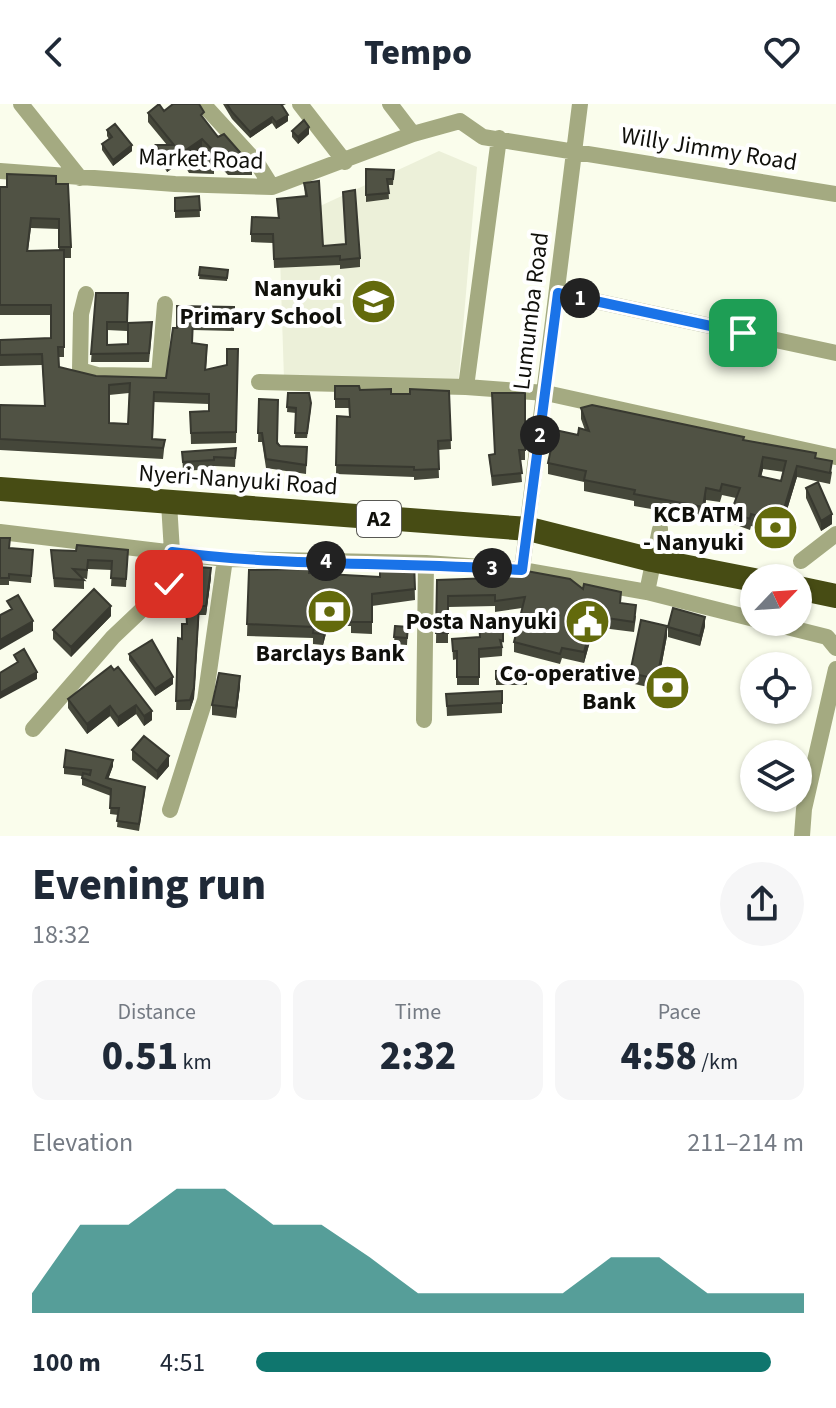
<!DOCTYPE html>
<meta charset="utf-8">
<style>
body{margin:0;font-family:"Source Sans 3",sans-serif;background:#f6f6f7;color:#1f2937;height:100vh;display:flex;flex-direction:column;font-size:30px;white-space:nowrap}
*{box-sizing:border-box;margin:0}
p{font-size:26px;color:#747a83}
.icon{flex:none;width:44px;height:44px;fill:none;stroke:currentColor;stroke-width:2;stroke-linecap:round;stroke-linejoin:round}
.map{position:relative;height:732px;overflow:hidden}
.details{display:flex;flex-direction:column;background:#fff;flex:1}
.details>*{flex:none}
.needle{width:52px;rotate:65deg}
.tools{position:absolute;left:740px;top:460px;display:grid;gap:16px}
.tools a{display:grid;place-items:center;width:72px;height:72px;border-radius:50%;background:#fff;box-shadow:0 2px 6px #0004;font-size:40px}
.pin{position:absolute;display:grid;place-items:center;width:68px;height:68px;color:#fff;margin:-34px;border-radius:16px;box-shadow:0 4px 12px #0006}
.km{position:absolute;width:40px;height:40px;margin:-20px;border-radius:50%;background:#222;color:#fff;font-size:22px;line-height:40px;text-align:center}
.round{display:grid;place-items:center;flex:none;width:84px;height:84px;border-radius:42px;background:#f6f6f7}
.headline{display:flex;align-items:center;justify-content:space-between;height:136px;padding:0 32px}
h1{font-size:44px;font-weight:800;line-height:60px}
.figures{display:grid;grid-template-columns:repeat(3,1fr);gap:12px;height:136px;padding:8px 32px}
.figures div{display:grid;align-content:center;border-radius:16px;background:#f6f6f7;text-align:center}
.figures b{font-size:40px;font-weight:800}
.figures small{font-size:22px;font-weight:400}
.figures p{font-size:22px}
.chart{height:224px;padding:16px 32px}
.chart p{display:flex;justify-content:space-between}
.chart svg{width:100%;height:144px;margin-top:8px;fill:#0f766e;opacity:.7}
ul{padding:0 32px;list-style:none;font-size:26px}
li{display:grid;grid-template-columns:128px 96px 1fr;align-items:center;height:60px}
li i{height:20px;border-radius:10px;background:#0f766e}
header{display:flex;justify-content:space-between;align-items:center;height:104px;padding:0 32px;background:#fff;font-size:36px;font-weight:800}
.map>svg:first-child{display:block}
.built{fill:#ecf0d9}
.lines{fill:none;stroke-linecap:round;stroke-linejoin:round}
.minor{stroke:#a4aa81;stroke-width:16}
.highway{stroke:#474c14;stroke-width:24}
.wall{fill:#45473a;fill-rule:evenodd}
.shaded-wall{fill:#383930}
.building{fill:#505244;stroke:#383930;stroke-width:2;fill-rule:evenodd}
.route-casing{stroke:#fff;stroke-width:16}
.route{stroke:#1a73e8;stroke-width:10}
.labels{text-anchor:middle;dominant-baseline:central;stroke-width:8;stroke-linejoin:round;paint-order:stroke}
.shield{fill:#fff;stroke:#585854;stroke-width:2}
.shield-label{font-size:22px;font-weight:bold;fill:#10100b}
.street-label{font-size:24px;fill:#10100b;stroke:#fff}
.poi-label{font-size:24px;font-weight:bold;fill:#10100b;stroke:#fff;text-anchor:end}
</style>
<header><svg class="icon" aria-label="back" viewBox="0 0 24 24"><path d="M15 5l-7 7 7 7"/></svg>Tempo<svg class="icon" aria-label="heart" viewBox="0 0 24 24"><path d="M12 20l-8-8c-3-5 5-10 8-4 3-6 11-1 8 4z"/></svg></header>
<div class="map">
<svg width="836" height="732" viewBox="0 0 836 732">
<rect width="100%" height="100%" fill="#fafdec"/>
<!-- built -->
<path class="built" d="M439 47 477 63 458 281 284 275 279 121Z"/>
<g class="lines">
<!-- minor -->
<path class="minor" d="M21 0 80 74
M300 0 345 58
M390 0 413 30
M205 2 257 59 272 83
M0 67 175 80 272 83 413 30 460 17 483 33 836 90
M558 189 836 249
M86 190 81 210 80 266 97 271 159 272 165 200
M259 278 466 283 546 289 836 353
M466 283 499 34
M0 428 225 455 426 459 522 466 647 488 754 515
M801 457 836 430
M522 466 580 0
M647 488 660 425
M767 518 827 533 836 544
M424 616 426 459
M33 625 113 533 169 480 172 448 169 399
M170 706 205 596 225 455
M802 732 804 705 836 565"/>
<!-- highway -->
<path class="highway" d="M0 385 529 425 652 456 754 476
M798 484 836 492"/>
</g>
<!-- wall -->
<path class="wall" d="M223 0H286L282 2 288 17 276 25 272 19 250 34 232 15Z
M164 7 204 15 218 33 252 62V71H228L214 56V70L189 69 186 64V55L167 68 156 50V41H167L148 18V9ZM202 44 212 55 187 54Z
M107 26 132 47 113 62 102 46V40L109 35 107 32Z
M292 27 309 30 298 40 292 33Z
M366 65 394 66 393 81H388L389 95 366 98Z
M304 79 323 142 346 140 343 88 360 154V163L340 165V161L274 164 273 139 251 138V130L278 114 277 95 305 92Z
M56 80 71 143V154H64V253H59V263L96 272 166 274 177 224V202L234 203V227L193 226 192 239 207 251 206 266 227 261 238 245 236 339 191 340 190 308 209 307V300L154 298 153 335 165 336 163 355 0 346V301L45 302 42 261 0 262V236L51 234V211H0V83ZM31 124 59 125V146L28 147ZM129 289 128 320 109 319V291Z
M199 92 200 113 175 114V94Z
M200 163 228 166 227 177 199 175Z
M96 189H128L127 227 107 226V241L128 240 152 226 149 258H91Z
M335 282 360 286 391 290H410L449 287 451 345 438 346 439 374 414 376V373L336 370 337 312 350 313 349 304H335Z
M288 289 311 304 307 334H295L296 309 287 308Z
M525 289V356H520L522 378 492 382 489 351 495 350Z
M259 295 280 342 307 343 306 370 266 364 262 338H258Z
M581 304 744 336 816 355 832 368 830 380 797 373 780 429 751 422 750 426 731 419V408L736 394 722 391 720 398 706 396 703 414 634 402V397L584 387V378L548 370V359L585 326 581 315ZM763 365 784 368 781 377 761 372Z
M236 344 235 363 214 362V365L183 367 182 348Z
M806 384 832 420 821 427 806 394Z
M0 434 10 444 33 446 31 479 9 477V481H0Z
M51 446H128L126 483 111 482 112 466 88 465 87 475 82 474 84 476V485L54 483Z
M414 458 415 496 372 502V530L351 529V522H328L323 541 313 540V534L247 532 249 466 380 473Z
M211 473 206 511H199L194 594 190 606H176L178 534 182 535 186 520 194 475Z
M437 476 583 485 621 499 636 512 634 528 594 523 584 559 562 554 560 560 514 548V538L522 504 495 508V502L448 503V539H436Z
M111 512 71 553 53 535V526Z
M503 516 502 552 479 554V581H457V555L453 556 452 535 479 533V517Z
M395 522 408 523 407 541 394 540Z
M705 522 700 542 668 533V523Z
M667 532 657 585 630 579V569Z
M129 550 173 580 155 592 129 556Z
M111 562 152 616 144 622 136 610 118 623 110 612 87 630 68 604V595Z
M527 566V581H496V567Z
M240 582 236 614 212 611V601Z
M502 587V609L447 612 446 590Z
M132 646 169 662 157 676 132 656Z
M113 662 108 675 145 689 139 727 117 723 118 711 110 710 111 692 82 681V672L64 670V663Z"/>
<!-- shaded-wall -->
<path class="shaded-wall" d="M288 11V17L276 25V18Z
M272 13V19L250 34V28Z
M309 23V30L298 40V33Z
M202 35V44L167 68V59Z
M132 41V47L113 62V56Z
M763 353V365L759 383V372Z
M797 362V373L780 429V418Z
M706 384V396L703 414V403Z
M832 410V420L821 427V417Z
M211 464V473L206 511V502Z
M111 502V512L71 553V543Z
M328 510V522L323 541V530Z
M199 511 194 594 190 606V596Z
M594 512V523L584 559V548Z
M705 513V522L700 542V532Z
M33 517V527L0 546V536Z
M667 522V532L657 585V575Z
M37 568V575L0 595V589Z
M240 572V582L236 614V604Z
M173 573V580L155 592V585Z
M136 601V610L118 623V613Z
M110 602V612L87 630V620Z
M152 607V616L144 622V612Z
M169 652V662L157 676V667Z
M113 656V662L106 681V674Z"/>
<!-- building -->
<path class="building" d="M159 0 164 7 173 0H199L204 8 201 11 218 33 224 30 252 62H228L202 35 167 59 156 41H174L148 9Z
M227 0H281L288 11 276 18 272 13 250 28 232 8Z
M304 16 309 23 298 33 292 27Z
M115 20 132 41 113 56 102 40 112 33 107 26Z
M186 54 214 55V60H189Z
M366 65 394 66 393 75H387L389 89 366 91Z
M7 70 56 72V80H68L71 143H59V115L31 114 27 147 64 146V243H58L59 263 96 272 166 274 173 224H177V202L234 203V217L193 215 192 239 207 241 205 266 227 261V245H238L236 328 191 329 190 308 209 307V290L154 288 152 335 165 336 163 344 0 335V301L45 302 42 250 0 251V236L51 234V201H0V83H7ZM130 279 128 320 109 319V281Z
M319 77 323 142 346 140 343 88 355 86 360 154 340 156V152L274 155 273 130H251L252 113 279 114 277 95 307 92 304 79Z
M199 92 200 106 175 107V94Z
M200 163 228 166 227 174 199 171Z
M96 189H128L127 218H107V241L128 240V219L152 218 149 249 91 250Z
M335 282H359L360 286 391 285V290H410V285L449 287 451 336 438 337 439 365 414 366V363L336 361 337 312 350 313 349 295H335Z
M288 289H309L311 299 307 329H295L296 304 287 303Z
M492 289H525V346H519L522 369 492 372 489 351 495 350Z
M259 295 278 296 277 339 280 342 307 343 306 361 266 355 262 329H258Z
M592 301 744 333 743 336 816 349 815 354 832 357 830 369 797 362 780 418 751 410 750 415 731 408 740 384 722 380 720 387 706 384 703 403 634 390 635 386 584 376 586 367 548 359 555 326 578 331 579 324 589 327 581 304ZM763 353 786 357 781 377 759 372Z
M236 344 235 354 214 353V356L183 358 182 348Z
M818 378 832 410 821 417 806 384Z
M0 434H10L9 444 33 446 31 472 9 470V474H0Z
M77 441 128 446 126 475 111 474 112 457 88 456 87 466 73 465 84 476 54 474 51 446 76 447Z
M380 458H414L415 485 372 490V518H351V511L328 510 323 530 313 529 314 523 247 520 249 466 309 465V469L380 473Z
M195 463 211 464 206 502H199L194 584 190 596 176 597 178 534 182 535V520H187L184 474 194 475Z
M493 465 521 466 570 475 583 485 584 480 621 488 620 499 636 501 634 518 594 512 584 548 562 544 560 550 514 538 525 493 495 497V491L448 492V529H436L437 476 493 474Z
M94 485 111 502 71 543 53 526Z
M18 491 33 517 0 536V511L12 505 7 497Z
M673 504 705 513 700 532 668 523Z
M503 516V537L500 536 502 543 479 545V573H457V547H453L452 535 480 533 479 517Z
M641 516 667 522 657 575 630 569Z
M395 522 408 523 407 534 394 533Z
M152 536 173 573 155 585 129 550Z
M24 545 37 568 0 589V569L18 558 14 551Z
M111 562 114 566 118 563 152 607 144 612 136 601 118 613 110 602 87 620 68 595Z
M527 566V575H496V567Z
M219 569 240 572 236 604 212 601Z
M502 587V599L447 602 446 590Z
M144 632 169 652 157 667 132 646Z
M66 646 113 656 106 674 145 683 139 720 117 717 119 704H110L111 685 82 674 83 669 90 671 91 666 64 663Z"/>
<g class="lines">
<defs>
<path id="route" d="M169 480 172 448C288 463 406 458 522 466L558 189 743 229"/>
</defs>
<!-- route casing -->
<use href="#route" class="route-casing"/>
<!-- route -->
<use href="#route" class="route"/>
</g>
<!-- icons -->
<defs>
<symbol id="school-disc" viewBox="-11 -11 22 22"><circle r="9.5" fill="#636a0c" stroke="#fff"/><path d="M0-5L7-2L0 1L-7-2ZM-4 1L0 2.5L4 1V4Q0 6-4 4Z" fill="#fff"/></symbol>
<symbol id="bank-disc" viewBox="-11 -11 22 22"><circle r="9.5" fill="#636a0c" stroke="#fff"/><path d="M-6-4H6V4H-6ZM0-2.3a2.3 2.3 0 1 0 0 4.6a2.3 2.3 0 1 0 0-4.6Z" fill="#fff"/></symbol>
<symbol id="civic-disc" viewBox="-11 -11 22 22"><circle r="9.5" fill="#636a0c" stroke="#fff"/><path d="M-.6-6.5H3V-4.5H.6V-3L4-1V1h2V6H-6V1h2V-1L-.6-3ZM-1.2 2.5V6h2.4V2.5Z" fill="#fff"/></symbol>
</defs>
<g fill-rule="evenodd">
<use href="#school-disc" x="348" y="172" width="51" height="51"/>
<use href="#bank-disc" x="750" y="398" width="51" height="51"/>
<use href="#bank-disc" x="304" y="482" width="51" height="51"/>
<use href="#civic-disc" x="562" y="492" width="51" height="51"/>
<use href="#bank-disc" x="642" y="558" width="51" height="51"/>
</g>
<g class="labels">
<!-- shield labels -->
<rect class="shield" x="357" y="397" width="44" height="36" rx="6"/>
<g class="shield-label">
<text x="379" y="415">A2</text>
</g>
<!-- street labels -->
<g class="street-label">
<text transform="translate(709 45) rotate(9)">Willy Jimmy Road</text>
<text transform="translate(201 55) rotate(2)">Market Road</text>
<text transform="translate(531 207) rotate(-83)">Lumumba Road</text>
<text transform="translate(238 376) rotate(4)">Nyeri-Nanyuki Road</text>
</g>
<!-- poi labels -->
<g class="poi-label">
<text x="342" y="184">Nanyuki<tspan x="342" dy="28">Primary School</tspan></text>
<text x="744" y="410">KCB ATM<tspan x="744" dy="28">- Nanyuki</tspan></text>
<text x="557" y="517">Posta Nanyuki</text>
<text x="330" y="549" text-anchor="middle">Barclays Bank</text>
<text x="636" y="569">Co-operative<tspan x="636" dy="28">Bank</tspan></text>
</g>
</g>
</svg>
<div class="tools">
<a><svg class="needle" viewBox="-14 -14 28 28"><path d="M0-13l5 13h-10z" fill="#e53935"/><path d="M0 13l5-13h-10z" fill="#747a83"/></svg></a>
<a><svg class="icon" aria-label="locate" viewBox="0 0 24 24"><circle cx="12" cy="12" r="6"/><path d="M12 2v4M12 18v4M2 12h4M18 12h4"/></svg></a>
<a><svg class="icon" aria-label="layers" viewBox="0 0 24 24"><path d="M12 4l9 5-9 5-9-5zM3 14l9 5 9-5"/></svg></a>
</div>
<div class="pin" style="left:743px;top:229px;background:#1e9e55"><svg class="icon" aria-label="arrive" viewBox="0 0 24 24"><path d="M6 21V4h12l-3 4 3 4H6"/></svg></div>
<div class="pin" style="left:169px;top:480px;background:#d93025"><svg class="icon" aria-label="check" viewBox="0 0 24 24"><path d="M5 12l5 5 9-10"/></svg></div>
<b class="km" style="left:580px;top:194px">1</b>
<b class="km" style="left:540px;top:331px">2</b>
<b class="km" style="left:492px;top:464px">3</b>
<b class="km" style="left:326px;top:457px">4</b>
</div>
<section class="details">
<div class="headline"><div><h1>Evening run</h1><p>18:32</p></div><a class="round"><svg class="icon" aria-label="share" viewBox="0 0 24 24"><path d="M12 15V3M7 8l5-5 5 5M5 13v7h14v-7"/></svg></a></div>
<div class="figures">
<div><p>Distance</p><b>0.51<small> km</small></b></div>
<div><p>Time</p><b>2:32</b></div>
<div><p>Pace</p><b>4:58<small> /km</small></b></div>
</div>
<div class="chart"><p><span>Elevation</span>211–214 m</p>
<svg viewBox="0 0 160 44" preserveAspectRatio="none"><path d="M0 44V38L10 17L20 17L30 6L40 6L50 17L60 17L70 27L80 38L90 38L100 38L110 38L120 27L130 27L140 38L150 38L160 38V44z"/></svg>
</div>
<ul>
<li><b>100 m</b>4:51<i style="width:94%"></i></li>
</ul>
</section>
